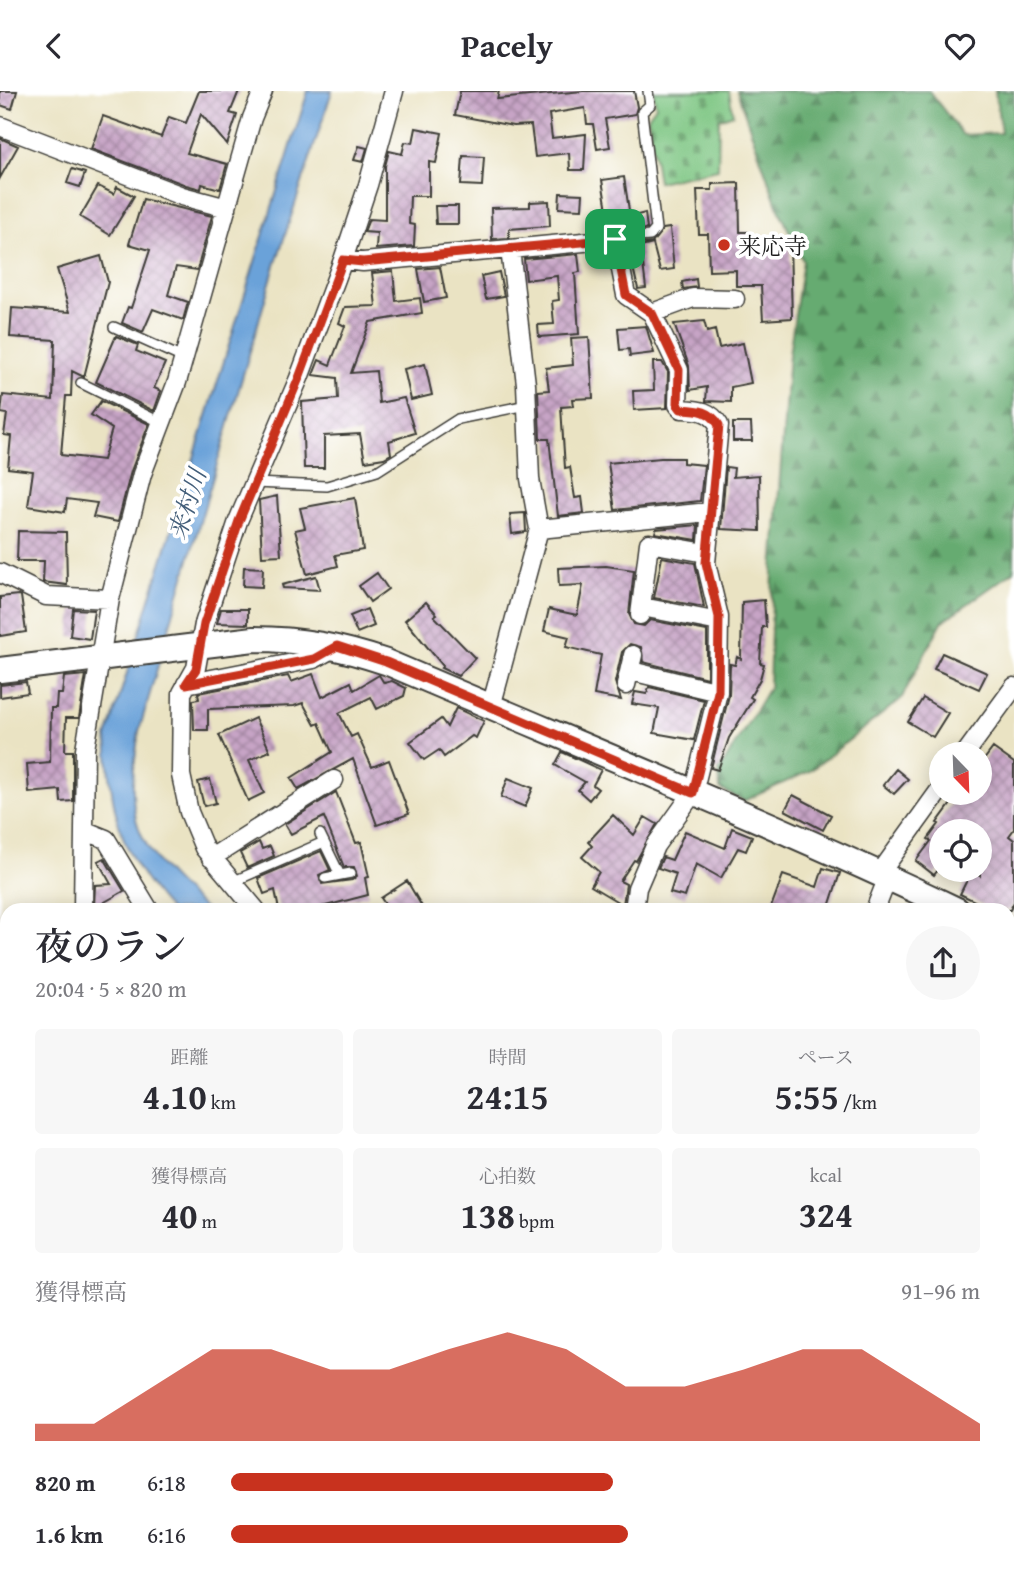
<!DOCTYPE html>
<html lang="ja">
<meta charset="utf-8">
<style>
body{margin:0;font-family:"Gentium Book Plus","Noto Serif JP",serif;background:#f7f7f7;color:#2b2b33;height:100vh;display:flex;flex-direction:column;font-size:26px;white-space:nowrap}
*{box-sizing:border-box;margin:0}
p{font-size:23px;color:#7c7c81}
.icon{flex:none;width:38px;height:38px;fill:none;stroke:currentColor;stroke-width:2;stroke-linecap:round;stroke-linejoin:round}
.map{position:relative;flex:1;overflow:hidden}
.details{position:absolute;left:0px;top:812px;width:1015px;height:672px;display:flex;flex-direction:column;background:#fff;border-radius:21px 21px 0 0;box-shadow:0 4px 18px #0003}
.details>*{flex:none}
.needle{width:46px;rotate:157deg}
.controls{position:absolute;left:929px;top:651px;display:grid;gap:14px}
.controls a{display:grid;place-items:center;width:63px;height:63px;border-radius:50%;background:#fff;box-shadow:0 4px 18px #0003;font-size:35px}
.pin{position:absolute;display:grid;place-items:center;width:60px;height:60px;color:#fff;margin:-30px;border-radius:14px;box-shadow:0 4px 10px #0006}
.round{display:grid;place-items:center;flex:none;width:74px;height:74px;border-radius:37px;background:#f7f7f7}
.summary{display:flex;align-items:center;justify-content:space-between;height:119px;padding:0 35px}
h1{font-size:38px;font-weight:600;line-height:52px}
.figures{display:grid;grid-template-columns:repeat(3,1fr);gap:10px;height:119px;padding:7px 35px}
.figures div{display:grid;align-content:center;border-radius:7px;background:#f7f7f7;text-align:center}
.figures b{font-size:35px;font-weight:600}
.figures small{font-size:19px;font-weight:400}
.figures p{font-size:19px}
.chart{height:196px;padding:14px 35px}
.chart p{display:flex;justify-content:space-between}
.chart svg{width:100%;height:126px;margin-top:7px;fill:#c8321e;opacity:.7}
ul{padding:0 35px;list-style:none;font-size:23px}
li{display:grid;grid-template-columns:112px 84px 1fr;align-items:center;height:52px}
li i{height:18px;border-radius:9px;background:#c8321e}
header{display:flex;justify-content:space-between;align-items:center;height:91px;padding:0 35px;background:#fff;font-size:32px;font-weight:600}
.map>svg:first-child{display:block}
.forest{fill:url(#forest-firs);stroke:#416446;stroke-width:2}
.cemetery{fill:url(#cemetery-stones);stroke:#4d7150;stroke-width:2}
.water{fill:#6ba2d9;stroke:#445f7a;stroke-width:2}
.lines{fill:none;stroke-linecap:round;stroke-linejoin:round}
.river{stroke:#6ba2d9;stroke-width:28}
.building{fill:url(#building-cross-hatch)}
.lane-casing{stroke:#3b3a35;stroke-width:12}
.street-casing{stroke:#3b3a35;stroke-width:21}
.secondary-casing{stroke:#3b3a35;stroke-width:28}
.lane{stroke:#fff;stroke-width:9}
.street{stroke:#fff;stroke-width:18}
.secondary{stroke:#fff;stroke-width:24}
.route-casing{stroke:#fff;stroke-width:14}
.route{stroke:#c8321e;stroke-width:9}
.poi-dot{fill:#c8321e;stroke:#fff;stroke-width:2.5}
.labels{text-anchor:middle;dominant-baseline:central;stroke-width:7;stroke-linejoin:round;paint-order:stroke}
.poi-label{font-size:23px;fill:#1c1c1c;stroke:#fff;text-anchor:start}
.water-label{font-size:24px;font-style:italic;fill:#445f7a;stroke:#fff}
</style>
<header><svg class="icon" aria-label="back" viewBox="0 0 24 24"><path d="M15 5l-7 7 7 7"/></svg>Pacely<svg class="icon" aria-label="heart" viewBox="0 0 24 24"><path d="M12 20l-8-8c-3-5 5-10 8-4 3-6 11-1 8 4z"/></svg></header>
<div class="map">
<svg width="1014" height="1484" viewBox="0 0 1014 1484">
<defs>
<pattern id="forest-firs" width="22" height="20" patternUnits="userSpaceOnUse" patternTransform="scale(1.75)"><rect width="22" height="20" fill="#66ab71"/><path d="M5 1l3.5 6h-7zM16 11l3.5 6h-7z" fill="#538a5c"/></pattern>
<pattern id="cemetery-stones" width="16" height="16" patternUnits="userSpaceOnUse" patternTransform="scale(1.75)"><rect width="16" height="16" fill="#7ec683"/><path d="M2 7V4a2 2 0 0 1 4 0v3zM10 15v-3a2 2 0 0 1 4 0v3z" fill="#66a06a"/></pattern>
<pattern id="building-cross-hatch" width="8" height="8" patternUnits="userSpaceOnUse" patternTransform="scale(1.75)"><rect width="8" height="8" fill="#c7a4c6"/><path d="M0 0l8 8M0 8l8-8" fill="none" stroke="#a185a0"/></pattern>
</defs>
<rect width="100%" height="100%" fill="#fff"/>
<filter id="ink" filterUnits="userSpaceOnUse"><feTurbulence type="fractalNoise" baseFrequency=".0143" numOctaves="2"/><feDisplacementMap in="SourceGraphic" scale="14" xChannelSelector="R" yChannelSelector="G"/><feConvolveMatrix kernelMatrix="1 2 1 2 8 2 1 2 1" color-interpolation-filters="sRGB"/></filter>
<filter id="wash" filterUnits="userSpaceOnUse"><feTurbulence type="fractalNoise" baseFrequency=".00686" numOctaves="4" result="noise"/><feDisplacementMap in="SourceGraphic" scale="28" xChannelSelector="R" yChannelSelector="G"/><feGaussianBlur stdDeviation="1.57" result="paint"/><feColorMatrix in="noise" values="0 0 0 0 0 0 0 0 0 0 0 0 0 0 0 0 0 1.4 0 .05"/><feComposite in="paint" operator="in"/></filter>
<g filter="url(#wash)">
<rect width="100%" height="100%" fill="#eae3c3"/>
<!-- forest -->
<path class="forest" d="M737 0H929L963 44 1001 42 995 0H1014V480L942 531 901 608 810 680 744 710 720 698 719 680 769 597 773 479 789 263 803 170 777 114Z"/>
<!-- cemetery -->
<path class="cemetery" d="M653 0H729L733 23 719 28 718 78 658 91 648 26 656 15Z"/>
<!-- water -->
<path class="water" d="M308 0H332L274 178 139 640C135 668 130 696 135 723 142 762 178 794 206 819H170C118 763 111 719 107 646Z
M478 1477H534V1484H479Z"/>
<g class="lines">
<!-- river -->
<path class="river" d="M1008 963 1014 958
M981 1484 982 1477"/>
</g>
<g id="blocks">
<!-- building -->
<path class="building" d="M0 0H17L12 18 0 14Z
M199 0H239L230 22 237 24 227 54 201 23 187 62 227 73 220 98 202 93 201 98 186 94 91 58 103 25 161 46 169 26 186 32Z
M460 0H499L497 8 583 0H634L637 16 635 23 605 28 610 56 597 58 593 33H587L585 17 549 23 552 47 586 43 584 79H570L569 62 535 66 531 34 513 35 455 24Z
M416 37 442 42 436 72 429 71V105H410L409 133 415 134 414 155 376 158 377 142 364 141 369 128 385 129V75L389 60 402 63 405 51 413 52Z
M0 47 18 55 0 87Z
M359 55 367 57 363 71 354 69Z
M463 65 484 66 482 95 461 94Z
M72 78 85 82 80 96 67 92Z
M624 86 630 126 645 122 647 138 623 140 610 137 602 89Z
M739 92 740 141H749V152L778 150V153H790L792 227 763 229 761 195H736V179L709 180 708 143H699L697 99H712V93Z
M98 95 114 103 117 96 134 105 110 144 80 126Z
M560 102 583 103 582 118 559 117Z
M143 108 212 125 197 179 176 176 168 204 188 211 183 229 153 218 143 241 122 232 128 216 131 217 150 159 129 153Z
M549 110 550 135 509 138V147L492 148 491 117 530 116V111Z
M435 115H458V133H436Z
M670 137 674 178 660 180 653 153 641 156 646 197 638 198 628 154 652 152 663 138Z
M578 163 580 181 575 182 579 243 539 246 538 234 554 233 552 210 559 209 557 185 526 189 524 168Z
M101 165 108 191 84 286 72 280 71 305H66L61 364 103 369 112 338 91 324 101 310 149 333 131 380 118 431 93 426 97 412 67 408 65 421 28 415 33 380 8 377 11 345 4 344 7 323 1 322 3 304 53 309 55 249 10 246 12 217 70 221 57 178Z
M440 176 446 207 424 211 418 178Z
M393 180 396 210 420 207 422 222 370 231 351 282 376 280 379 312 404 307 415 342 389 350 391 363 384 367 365 370 360 343 324 345V377H304L302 311 338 308 337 287 313 284 319 269 330 274 345 235 339 232 345 216 376 215 372 182Z
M499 181 504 205 486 208 481 185Z
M696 188 697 196 683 198 682 191Z
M704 230 707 241 715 239 719 257 743 252 751 292 731 296V311L706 310 707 296 690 299 689 275 674 233Z
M646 235 654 262 630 265 629 258 620 259 618 237Z
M116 245 138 254 136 260 165 272 154 297 161 300 154 320 96 291Z
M589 246 593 307 572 308 573 315 561 316 565 377 570 376 575 407 582 406 584 422 558 425 549 348H540L538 300 549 299 546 277 573 274 571 247Z
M653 271H662L668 281 667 317 634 319 633 300 654 299Z
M425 273 432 304 411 309 404 278Z
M733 332H751L752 350H733Z
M661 367H683V372L704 374 700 410 615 419 608 372Z
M726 376 734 377 733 386 759 384 760 440 721 438Z
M277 405 281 464 262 465 259 409Z
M355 407 363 459 335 464 338 475 307 483 295 439 305 437 300 417Z
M525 422 526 441 512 443 510 423Z
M698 434 697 449 655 442 656 438Z
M18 440 66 441 67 494 43 491 44 470H17Z
M662 466 695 472 704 516 654 507Z
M606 475 634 479 629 523 634 533 644 535 650 529 707 540V587L643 571 641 556 630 553 622 561 615 591 621 609 594 604 601 564 566 556 569 546 544 540 549 518 577 524 583 494 559 495 558 477Z
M244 476 263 477 262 496 243 495Z
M377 482 388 498 370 511 359 495Z
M316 485 320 499 283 497 282 494Z
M18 504 21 505 26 541 0 545V506Z
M764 509 766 536H762L760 572 764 573 760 588 750 606 753 608 729 647 718 679 711 677 729 604 730 573 735 574 737 566 741 568 742 511Z
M426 511 437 523 434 525 475 567 458 585 441 577 443 575 405 529Z
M73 518 94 519 90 548 70 545Z
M221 518H248V533L217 532Z
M367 518 374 535 357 542 350 525Z
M942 562 987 582 979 598 934 578Z
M313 583 322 606 351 591 354 599 379 584 384 592 392 590 406 597 404 605 377 618 371 606 339 622 351 646 357 643 372 676 389 669 409 723 377 734 353 668 298 698 291 687 332 661 319 632 315 634 303 612 294 615 208 618V639H194L193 609 199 608 198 602 288 585 291 591Z
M86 584 79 627H66L65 660H73V710L61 711 60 699 29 702 27 673 50 671 51 617H56L57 603H62L64 586Z
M26 591 28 602 0 606V594Z
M649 596 704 609 694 649 654 642 659 617 632 613 635 601 647 603Z
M923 607 948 622 933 646 908 631Z
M456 617 484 630 476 647 472 645 444 666 439 659 424 669 410 651 441 628 447 636Z
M255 627 270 660 249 669 264 702 248 710 219 644Z
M993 657 1014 672V738L1009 745 1014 749V811L1010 819H993L960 803 971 781 980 785V740H942V774L934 784 916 770 931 750 928 748 939 733 937 732 959 702H980V674Z
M562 661 601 679 593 694 598 698 589 709 578 699 585 691 555 674Z
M896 678 908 688 894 703 883 694Z
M508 687 533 697 525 716 501 706Z
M210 688 216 712 204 715 198 691Z
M336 701 356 752 361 751 369 786 365 787 368 804 310 819H279L275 799 264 803 258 787 321 760 330 779 319 784 322 793 352 789 357 785 354 776H344L324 726 291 743 285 733Z
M793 704 831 724 823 739 785 719Z
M613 724 634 744 645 726 657 733 636 770 634 769 620 790 626 793 623 814 591 795 599 781 582 766 592 755 588 751Z
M732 737 752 745 746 760 738 757 721 787 696 773 685 806 670 802 676 783 658 777 663 766 672 769 685 740 725 757Z
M259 751 262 758 270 755 274 765 247 777 240 762Z
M104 767 124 800 103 812V816H94L95 794 111 793 98 770Z
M823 777 840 782 828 819H770L783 784 817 796Z
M407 790 424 819H389L381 807Z"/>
</g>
</g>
<g filter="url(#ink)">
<use href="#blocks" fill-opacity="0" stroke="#3b3a35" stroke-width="2"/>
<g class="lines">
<defs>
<path id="lane" d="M615 148 650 145 656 138 642 21 650 14 648 0
M114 236 183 267
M81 292 162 332
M253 392 327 395 377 380 458 328 527 314
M320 743 340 784
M325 787 351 782
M232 791 324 751
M1008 1280 1014 1279
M1008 1325H1014
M4 1336H7
M1008 1398H1014"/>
<path id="street" d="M0 35 182 105 227 117
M510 158 615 148 626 204 652 222 679 279 678 314 682 318C698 319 710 319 719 334L706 472 719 526 718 601 693 702 655 755 637 797 634 819
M343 169 363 171 510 158 526 293 530 388 539 438 491 616
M652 222 693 207 735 208
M539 438 709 421
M0 482 46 505 110 508
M642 516 719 531
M640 524 649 452 706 462
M631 580 718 601
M186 593 314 568 337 555
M626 594 633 564
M965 663 1014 596
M86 740 106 748 149 819
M211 767 334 689
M880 782 942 696
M83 819 85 658 110 508 142 383 177 291 252 27 263 0
M256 819 204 757 189 721 181 684 182 602 196 577 204 533 238 430 299 287 343 169 368 94 394 0
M875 819 888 786
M1008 1102 1014 1103
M0 1146H7
M1008 1182 1014 1183
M0 1287H7
M86 1477V1484
M548 1477V1484
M998 1477V1484
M216 1484 217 1477
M308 1484 311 1477
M730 1484V1477"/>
<path id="secondary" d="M0 579 254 548C301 548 341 556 386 571 577 653 770 730 957 819
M1008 843 1014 846
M1008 940 1014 933
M963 1484 964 1477"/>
</defs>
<!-- lane casing -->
<use href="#lane" class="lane-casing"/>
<!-- street casing -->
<use href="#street" class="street-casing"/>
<!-- secondary casing -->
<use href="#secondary" class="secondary-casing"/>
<!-- lane -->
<use href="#lane" class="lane"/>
<!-- street -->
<use href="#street" class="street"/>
<!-- secondary -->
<use href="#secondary" class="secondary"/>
</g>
</g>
<g class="lines" filter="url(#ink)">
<defs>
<path id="route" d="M615 148 626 204 652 222 679 279 678 314 681 318C698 319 710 319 719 334L706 472 719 526 718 601 693 702 386 571 337 555 314 568 186 593 196 578 204 533 239 430 299 287 343 169 363 171Z"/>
</defs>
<!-- route casing -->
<use href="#route" class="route-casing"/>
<!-- route -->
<use href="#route" class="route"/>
</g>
<!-- markers -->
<circle class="poi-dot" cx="724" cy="154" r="7"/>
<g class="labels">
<!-- poi labels -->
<g class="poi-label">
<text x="738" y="154">来応寺</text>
</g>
<!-- water labels -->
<g class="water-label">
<text transform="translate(187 413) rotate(-72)">来村川</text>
</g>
</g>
</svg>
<div class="controls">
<a><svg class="needle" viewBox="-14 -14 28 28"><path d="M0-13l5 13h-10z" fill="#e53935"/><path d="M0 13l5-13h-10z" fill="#7c7c81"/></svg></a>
<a><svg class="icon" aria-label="locate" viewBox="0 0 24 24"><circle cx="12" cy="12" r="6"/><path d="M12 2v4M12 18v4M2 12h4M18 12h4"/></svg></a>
</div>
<div class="pin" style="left:615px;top:148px;background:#1e9e55"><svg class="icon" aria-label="arrive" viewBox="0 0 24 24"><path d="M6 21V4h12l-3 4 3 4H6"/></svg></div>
<section class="details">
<div class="summary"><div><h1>夜のラン</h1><p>20:04 · 5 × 820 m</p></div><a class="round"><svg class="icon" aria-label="share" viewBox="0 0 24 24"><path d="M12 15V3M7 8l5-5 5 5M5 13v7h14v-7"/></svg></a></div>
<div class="figures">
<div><p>距離</p><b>4.10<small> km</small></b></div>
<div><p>時間</p><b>24:15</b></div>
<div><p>ペース</p><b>5:55<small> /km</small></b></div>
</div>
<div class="figures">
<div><p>獲得標高</p><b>40<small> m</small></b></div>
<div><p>心拍数</p><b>138<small> bpm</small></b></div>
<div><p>kcal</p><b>324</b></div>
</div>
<div class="chart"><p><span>獲得標高</span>91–96 m</p>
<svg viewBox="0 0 160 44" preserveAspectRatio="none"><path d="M0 44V38L10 38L20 25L30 12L40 12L50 19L60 19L70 12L80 6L90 12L100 25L110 25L120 19L130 12L140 12L150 25L160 38V44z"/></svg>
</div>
<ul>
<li><b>820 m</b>6:18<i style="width:51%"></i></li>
<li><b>1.6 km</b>6:16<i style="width:53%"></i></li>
</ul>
</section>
</div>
